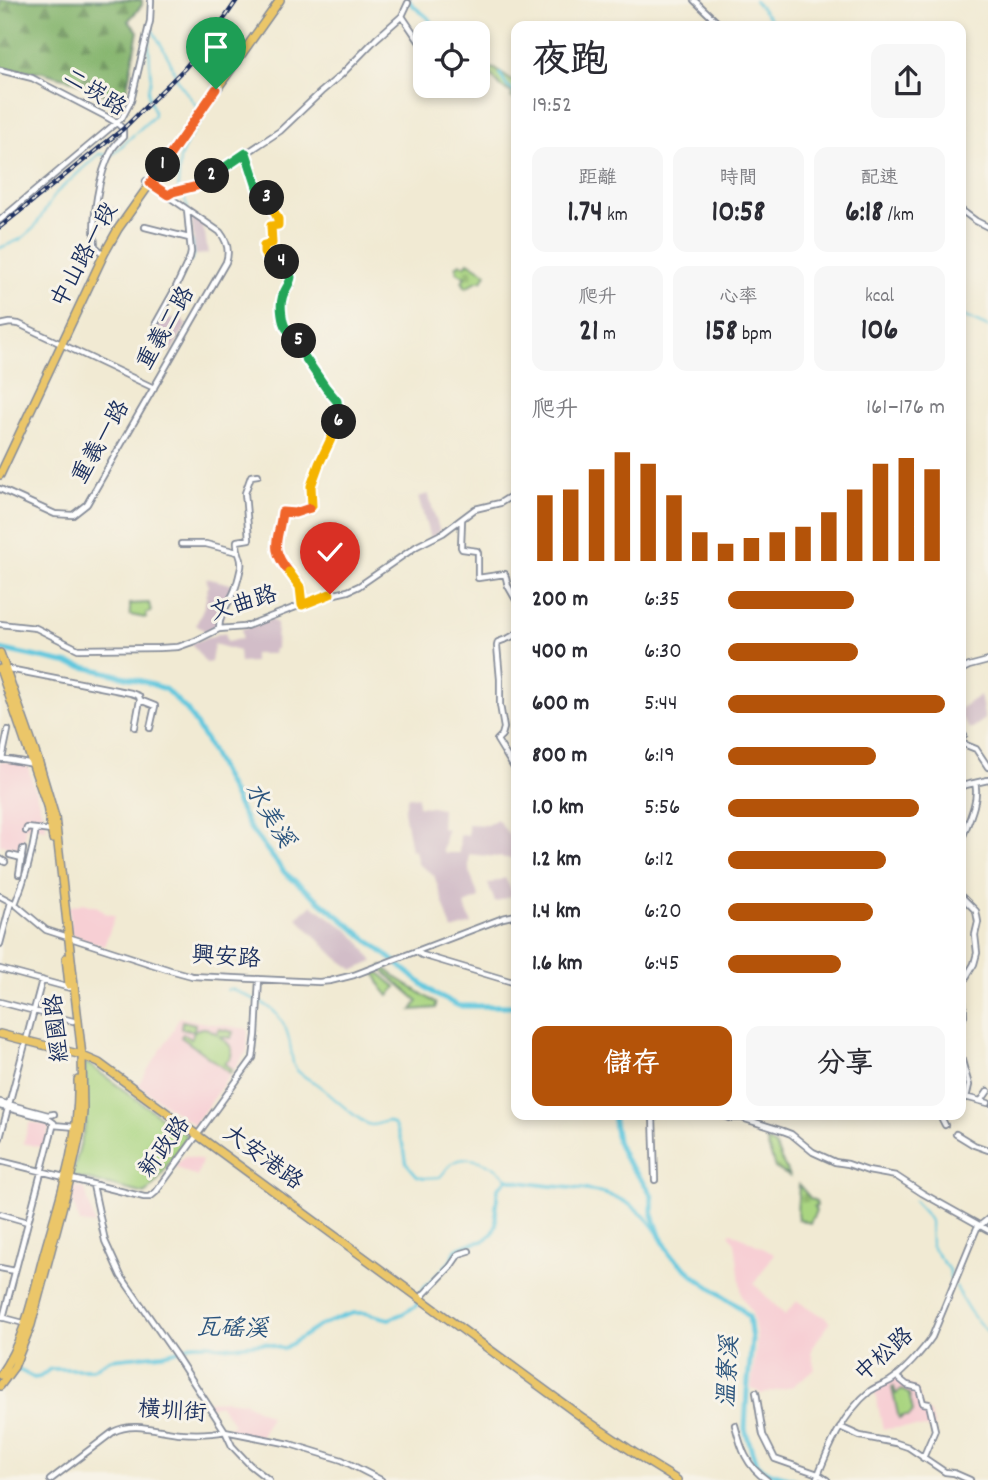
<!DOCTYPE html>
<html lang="zh-TW">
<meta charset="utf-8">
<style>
body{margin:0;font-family:Dekko,"LXGW WenKai TC",sans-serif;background:#f7f7f7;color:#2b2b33;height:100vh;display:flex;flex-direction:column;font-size:26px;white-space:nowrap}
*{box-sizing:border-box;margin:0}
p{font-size:23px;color:#7c7c81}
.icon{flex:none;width:38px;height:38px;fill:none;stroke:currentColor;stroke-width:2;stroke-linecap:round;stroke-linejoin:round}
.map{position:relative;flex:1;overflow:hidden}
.details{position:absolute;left:511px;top:21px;width:455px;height:1099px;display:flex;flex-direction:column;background:#fff;border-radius:14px;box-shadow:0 4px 10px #0003}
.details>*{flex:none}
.buttons{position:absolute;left:413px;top:21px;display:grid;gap:14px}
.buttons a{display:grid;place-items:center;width:77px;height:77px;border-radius:14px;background:#fff;box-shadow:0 4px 10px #0003;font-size:35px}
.pin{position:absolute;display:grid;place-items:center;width:60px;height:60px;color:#fff;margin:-72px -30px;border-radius:50% 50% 50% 0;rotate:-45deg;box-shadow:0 0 7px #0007}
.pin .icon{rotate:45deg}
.km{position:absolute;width:35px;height:35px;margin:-18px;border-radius:50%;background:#222;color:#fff;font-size:19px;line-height:35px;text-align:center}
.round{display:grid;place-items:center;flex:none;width:74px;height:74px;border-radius:14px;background:#f7f7f7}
.head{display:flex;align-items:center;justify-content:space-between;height:119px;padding:0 21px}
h1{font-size:38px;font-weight:800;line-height:52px}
.stats{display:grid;grid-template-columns:repeat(3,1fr);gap:10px;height:119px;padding:7px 21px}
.stats div{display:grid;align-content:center;border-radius:14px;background:#f7f7f7;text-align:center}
.stats b{font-size:30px;font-weight:800}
.stats small{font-size:19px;font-weight:400}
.stats p{font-size:19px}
.chart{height:196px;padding:14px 21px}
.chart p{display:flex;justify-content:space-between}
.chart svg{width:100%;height:126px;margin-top:7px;stroke:#b45309;stroke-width:6}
.action{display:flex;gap:14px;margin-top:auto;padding:14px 21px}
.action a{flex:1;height:80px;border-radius:14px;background:#b45309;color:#fff;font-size:28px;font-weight:800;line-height:80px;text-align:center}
.action a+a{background:#f7f7f7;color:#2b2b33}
ul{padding:0 21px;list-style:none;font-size:23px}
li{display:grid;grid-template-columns:112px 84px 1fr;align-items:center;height:52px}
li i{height:18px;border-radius:9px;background:#b45309}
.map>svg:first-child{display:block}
.built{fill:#f7cfd4}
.industrial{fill:#d2bdc8}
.green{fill:#aad581;stroke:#628270;stroke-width:2}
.forest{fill:url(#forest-firs);stroke:#517266;stroke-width:2}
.cemetery{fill:url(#cemetery-stones);stroke:#628270;stroke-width:2}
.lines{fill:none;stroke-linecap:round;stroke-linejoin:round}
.stream{stroke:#61c7de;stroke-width:2}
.canal{stroke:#61c7de;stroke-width:3.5}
.river{stroke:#61c7de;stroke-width:5}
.minor-casing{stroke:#868c98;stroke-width:8}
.major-casing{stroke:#868c98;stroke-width:10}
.minor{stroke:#fff;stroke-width:4.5}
.major{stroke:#ebc669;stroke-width:7}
.rail-casing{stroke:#1b2f5e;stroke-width:4.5}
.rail{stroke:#f7f3e8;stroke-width:2;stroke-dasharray:5;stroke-linecap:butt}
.split-1-casing{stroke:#fff;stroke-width:14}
.split-2-casing{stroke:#fff;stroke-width:14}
.split-3-casing{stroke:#fff;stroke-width:14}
.split-4-casing{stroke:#fff;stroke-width:14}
.split-5-casing{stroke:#fff;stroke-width:14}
.split-6-casing{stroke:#fff;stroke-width:14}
.split-7-casing{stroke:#fff;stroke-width:14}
.split-8-casing{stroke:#fff;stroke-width:14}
.split-9-casing{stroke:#fff;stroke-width:14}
.split-1{stroke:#f0652b;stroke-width:9}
.split-2{stroke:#f0652b;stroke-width:9}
.split-3{stroke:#22a559;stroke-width:9}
.split-4{stroke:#f5b400;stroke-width:9}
.split-5{stroke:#22a559;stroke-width:9}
.split-6{stroke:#22a559;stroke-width:9}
.split-7{stroke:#f5b400;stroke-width:9}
.split-8{stroke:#f0652b;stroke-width:9}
.split-9{stroke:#f5b400;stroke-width:9}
.labels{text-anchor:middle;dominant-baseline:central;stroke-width:6;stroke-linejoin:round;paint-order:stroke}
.street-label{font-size:23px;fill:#1b2f5e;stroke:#f7f3e8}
.water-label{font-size:24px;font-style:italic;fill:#2c557e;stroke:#f7f3e8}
</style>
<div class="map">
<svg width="988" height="1480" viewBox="0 0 988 1480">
<defs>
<pattern id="forest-firs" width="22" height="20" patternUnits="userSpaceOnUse" patternTransform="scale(1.75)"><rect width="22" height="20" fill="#87b66f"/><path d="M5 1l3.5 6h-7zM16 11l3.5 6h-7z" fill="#6e945e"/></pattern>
<pattern id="cemetery-stones" width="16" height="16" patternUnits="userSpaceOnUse" patternTransform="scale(1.75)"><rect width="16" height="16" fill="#aad581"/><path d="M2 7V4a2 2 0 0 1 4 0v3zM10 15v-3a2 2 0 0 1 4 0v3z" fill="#92b772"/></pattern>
</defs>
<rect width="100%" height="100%" fill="#f7f3e8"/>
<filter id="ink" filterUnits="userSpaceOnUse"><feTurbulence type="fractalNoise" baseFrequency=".0143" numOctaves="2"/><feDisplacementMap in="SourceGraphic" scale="14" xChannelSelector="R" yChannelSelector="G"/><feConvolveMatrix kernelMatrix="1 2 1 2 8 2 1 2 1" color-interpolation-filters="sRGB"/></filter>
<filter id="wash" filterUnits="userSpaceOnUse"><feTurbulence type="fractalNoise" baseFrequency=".00686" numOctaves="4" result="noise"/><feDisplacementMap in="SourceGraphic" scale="28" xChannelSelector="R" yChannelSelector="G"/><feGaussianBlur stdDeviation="1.57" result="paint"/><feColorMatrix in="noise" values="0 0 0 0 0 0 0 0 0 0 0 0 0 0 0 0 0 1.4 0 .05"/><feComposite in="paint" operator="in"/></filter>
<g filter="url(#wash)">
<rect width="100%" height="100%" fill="#f1ead3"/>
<!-- built -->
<path class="built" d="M0 761 27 764 47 829 26 826 23 848 0 845Z
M83 903 98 907 105 913 115 916 104 946 71 934 69 907Z
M179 1017 200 1022 248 1029 247 1051 194 1125 138 1085 171 1034Z
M30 1122 50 1126 43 1148 23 1143Z
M184 1156 202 1160 197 1177 175 1167Z
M69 1185 85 1189 95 1225 80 1223 68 1189Z
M732 1232 774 1254 754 1284 785 1315 797 1301 826 1318 830 1323 812 1347 811 1352 815 1369 791 1387 762 1394 751 1388 757 1338 752 1312 742 1297 735 1243 729 1233Z
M897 1375 900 1380 917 1389 922 1407 931 1414 935 1429 908 1427 883 1429 874 1388Z
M227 1400 244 1402 270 1416 260 1438 225 1430 234 1424 219 1404 210 1408 206 1401Z"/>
<!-- industrial -->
<path class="industrial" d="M99 204 121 209 109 227 97 226Z
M191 216 204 224 202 229 205 233 208 254 195 255Z
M182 318 186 326 170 353 166 349 160 338 157 328 159 320Z
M428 494 440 532 430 538 418 497Z
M206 578 235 585 219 627 205 631 196 625 205 604 208 586Z
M272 619 273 621 277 623 276 649H274L273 654H254V662L240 663 239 651 214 644 211 662 206 663 191 643 225 632 227 641 242 639V629Z
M980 695 985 719 970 730 961 716V708Z
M408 796 418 797V806L442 808 441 828 447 829 442 851 446 853H459L460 835 468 836V824L487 825 497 819 516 844V859L469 854V870L479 898 464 904 472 924 452 930 434 875 418 864 415 850H411L404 811Z
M505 878 514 895 495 902 488 884Z
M312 905 348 930 361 943 373 962 354 970 337 958 297 918Z"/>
<!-- green -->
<path class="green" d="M484 62 488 68 495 69 516 84V101L511 97 513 94 500 86 490 74 481 72 478 67Z
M149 603 151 612 146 613V618L130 615V604Z
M382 966 397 978 436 1003V1008L412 1010 418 1001 381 969Z
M374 970H376L396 987 389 996 381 986Z
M182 1021 195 1024 194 1031C204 1025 209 1029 217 1034L219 1029 233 1032 231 1038 219 1036C228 1043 235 1047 230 1059L224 1063 232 1070 230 1073 181 1037 183 1034 191 1039 194 1031 181 1028Z
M84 1063 88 1064 187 1136 157 1181 145 1194 72 1176 86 1122 87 1099Z
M894 1387 896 1394 902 1390 909 1394 913 1411 909 1416H902L901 1418 899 1419 892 1388Z"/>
<!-- forest -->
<path class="forest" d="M0 0H142V5L128 21 138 31 124 103 71 80 42 72 0 69Z"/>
<!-- cemetery -->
<path class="cemetery" d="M468 262 486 273 482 281H477L466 288 462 281 465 277 457 272 456 267 460 263 465 266Z
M766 1140 775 1146 789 1176 775 1168Z
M799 1185 811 1199 816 1201 817 1206 814 1207 816 1211 810 1223 798 1219 797 1212Z"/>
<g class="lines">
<!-- stream -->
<path class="stream" d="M754 0 776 26
M152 29 169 59 179 83 199 109
M113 154 154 116V111L149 98 148 90 151 80 149 45 151 25
M188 208 183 195 178 187 180 158 187 142 203 117 202 114
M0 248 21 239 34 228 56 193 99 154 107 155
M190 262 194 255 192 241
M961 315 988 327
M156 326 161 344
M227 990 232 989 255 1000
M260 1002C281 1012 288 1028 291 1050 292 1054 292 1061 294 1066 297 1073 308 1079 315 1083 329 1092 358 1122 371 1125 377 1125 382 1122 387 1121L394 1124 403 1144 406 1163 417 1176 424 1178 440 1177C445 1172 450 1163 456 1161 474 1154 496 1166 508 1179
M914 1201 925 1213 930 1221 931 1246 949 1270 950 1278 953 1282
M956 1286C965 1306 973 1318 988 1332"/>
<!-- canal -->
<path class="canal" d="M409 0C417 15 433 12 433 33
M500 74 507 86 516 93
M12 1369 21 1371 34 1378 40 1377 50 1369H93L111 1359 163 1354 179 1350 193 1344H210L222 1347 265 1343 283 1349 319 1326 341 1317 354 1313H365L389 1319 402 1314 416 1306 422 1291 450 1262 456 1250 463 1246 483 1241 493 1233 496 1225V1206L498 1188 508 1179C552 1192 608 1180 643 1215 650 1221 655 1229 660 1236"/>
<!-- river -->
<path class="river" d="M0 649 102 671 145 682 165 689 187 710 206 741 249 827 285 873 436 995 459 1006H516
M613 1115 617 1141 625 1159 647 1187 652 1196V1212L660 1236 671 1255 698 1279 739 1307 749 1317 752 1340 747 1391 745 1429 756 1464 770 1473 795 1480"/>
</g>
</g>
<g filter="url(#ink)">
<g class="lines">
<defs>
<path id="minor" d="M694 0 721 26
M402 16 425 50
M0 70 32 78 105 116 117 123 123 129V137C119 141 114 145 112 150 98 174 92 219 95 246L103 254
M478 72 484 71
M246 153 258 190 265 195 278 219 279 225 271 226 272 243 264 245V253L266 255 281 258 282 271 284 274 291 277 290 285 282 296 284 325 296 336 305 356 337 402 339 422 319 464 311 486V508L303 509 295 513 282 512C281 523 275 535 275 545 277 565 296 573 300 588 302 593 301 600 302 605
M168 195 173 192 197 186 280 131 321 92 341 75 377 38 402 16 408 3
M961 210 976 221 988 227
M0 220 122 118 131 101 150 21 151 0
M145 227 189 238
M156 323 175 289 190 257 191 252 187 210
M0 325 10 323 19 324 154 388
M0 489 55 514 73 515 87 504 226 262C230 251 227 241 220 232L146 181
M462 519 461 547 462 549 477 551 478 553V578L505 574 508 586 516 600
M181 544H206L237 552
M0 624 36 628 78 649 159 648 178 647 195 641 219 629 244 627 322 597 348 591 359 586 417 546 443 533 475 509 500 503 516 493
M219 629C219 615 227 606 233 594 237 586 239 576 241 567 243 556 236 554 237 541L249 539 245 493 251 476 258 475
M516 634 509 638 498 642 497 646 500 679V705L504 728 502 735 497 740 516 771
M4 668 131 693 139 696 140 700 135 727
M961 670 969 666 988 661
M140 700 155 706 150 728
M961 732 964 736
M961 743 976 749 988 767
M0 758 34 764
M2 759 8 730
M961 786 988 780
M26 831 27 828 36 829
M961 841C967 825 980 799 975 783
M10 855 22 858
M0 859 5 862
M19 874 23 849
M0 896 15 904 46 930 170 970 192 976 319 982 330 981 354 975 503 918 516 915
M961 896 976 911 978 922 975 935 977 953 974 964 962 984 964 1015 961 1023
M15 904C25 879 32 855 36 829L51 831
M0 944 11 902
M417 952 422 955 516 983
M0 969 70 988
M0 1002 73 1021
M961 1057 969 1085 966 1098
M961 1096 988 1103
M981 1101 988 1091
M0 1102 48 1115
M0 1106 47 1118
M653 1115 655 1180
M722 1115 729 1118H742L783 1131 791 1134 813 1152 835 1162 848 1164 868 1171 896 1176 922 1193 988 1230
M940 1115 945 1125
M53 1125 76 1127
M956 1134 974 1145 988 1150
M0 1138 42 980
M0 1161 144 1197H150L156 1192 253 1058 256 1035 259 979
M93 1185 105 1241 121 1276 175 1354 225 1431 232 1446 250 1465 269 1480
M0 1214 28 1222
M0 1268 15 1271
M422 1299 423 1295 450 1267 459 1254 469 1251
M1 1317 27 1324
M3 1318 54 1123 47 1118 48 1115 54 1114
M896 1376 907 1385 919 1388 923 1403 929 1404 935 1430 923 1458
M756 1392 763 1435 775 1459 818 1474 827 1480
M735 1425C741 1448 746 1466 767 1480
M840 1427 860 1436 896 1443 908 1447 945 1472 954 1473 970 1480
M50 1480 113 1432C133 1421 158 1431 180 1433 194 1434 211 1434 225 1431L290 1444 326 1455 342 1460 381 1480
M816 1480C828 1449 843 1413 870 1391 876 1387 884 1384 890 1381 903 1373 923 1350 932 1337L974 1235 977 1228 988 1219"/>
<path id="major" d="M0 475 104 254 118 229 280 0
M0 653 39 763 55 817 82 1056 83 1112 81 1130 70 1179 31 1325 14 1367 0 1386
M0 669 47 806 53 839
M66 958 69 985
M0 1034 78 1054 99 1063 583 1418 648 1462 677 1480
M0 1375C25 1340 33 1295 44 1254 60 1197 80 1140 78 1080"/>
</defs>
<!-- minor casing -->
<use href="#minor" class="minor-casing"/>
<!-- major casing -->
<use href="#major" class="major-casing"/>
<!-- minor -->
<use href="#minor" class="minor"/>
<!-- major -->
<use href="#major" class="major"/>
<defs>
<path id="rail" d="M0 227 123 129 184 69 213 35 237 0"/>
</defs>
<!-- rail casing -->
<use href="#rail" class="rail-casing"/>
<!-- rail -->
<use href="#rail" class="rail"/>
</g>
</g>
<g class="lines" filter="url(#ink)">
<defs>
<path id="split-1" d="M163 165 216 89"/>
<path id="split-2" d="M163 165 150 183 168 195 173 192 197 186 212 176"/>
<path id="split-3" d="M212 176 246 153 258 190 265 195 267 198"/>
<path id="split-4" d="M267 198 278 219V225L271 226 272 243 264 245V253L266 256 281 258 282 262"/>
<path id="split-5" d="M282 262C282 277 284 269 291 277 290 285 283 291 282 299 280 306 282 323 286 328 290 334 295 335 299 341"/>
<path id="split-6" d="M299 341 304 356 326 388 337 401 339 422"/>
<path id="split-7" d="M310 508 312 506 311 486 319 464 339 422"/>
<path id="split-8" d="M289 572C268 546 279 541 282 512L295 513 310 508"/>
<path id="split-9" d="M289 572 300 587 302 605 330 594"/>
</defs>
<!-- split-1 casing -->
<use href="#split-1" class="split-1-casing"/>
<!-- split-2 casing -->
<use href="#split-2" class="split-2-casing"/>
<!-- split-3 casing -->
<use href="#split-3" class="split-3-casing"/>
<!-- split-4 casing -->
<use href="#split-4" class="split-4-casing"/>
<!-- split-5 casing -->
<use href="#split-5" class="split-5-casing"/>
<!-- split-6 casing -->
<use href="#split-6" class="split-6-casing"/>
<!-- split-7 casing -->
<use href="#split-7" class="split-7-casing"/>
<!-- split-8 casing -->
<use href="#split-8" class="split-8-casing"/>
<!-- split-9 casing -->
<use href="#split-9" class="split-9-casing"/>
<!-- split-1 -->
<use href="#split-1" class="split-1"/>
<!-- split-2 -->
<use href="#split-2" class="split-2"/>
<!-- split-3 -->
<use href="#split-3" class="split-3"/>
<!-- split-4 -->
<use href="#split-4" class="split-4"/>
<!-- split-5 -->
<use href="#split-5" class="split-5"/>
<!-- split-6 -->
<use href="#split-6" class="split-6"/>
<!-- split-7 -->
<use href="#split-7" class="split-7"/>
<!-- split-8 -->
<use href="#split-8" class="split-8"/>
<!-- split-9 -->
<use href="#split-9" class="split-9"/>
</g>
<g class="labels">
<!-- street labels -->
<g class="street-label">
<text transform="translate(94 94) rotate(32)">二崁路</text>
<text transform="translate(86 256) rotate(-62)">中山路一段</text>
<text transform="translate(167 329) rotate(-60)">重義二路</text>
<text transform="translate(102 443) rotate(-60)">重義一路</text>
<text transform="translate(244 605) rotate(-17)">文曲路</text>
<text transform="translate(226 959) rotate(4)">興安路</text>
<text transform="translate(59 1028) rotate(-96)">經國路</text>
<text transform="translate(166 1148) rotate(-54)">新政路</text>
<text transform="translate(262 1159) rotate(36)">大安港路</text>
<text transform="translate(885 1356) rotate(-41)">中松路</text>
<text transform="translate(172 1413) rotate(4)">橫圳街</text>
</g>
<!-- water labels -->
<g class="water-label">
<text transform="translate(268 816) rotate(58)">水美溪</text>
<text transform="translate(232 1330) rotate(1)">瓦磘溪</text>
<text transform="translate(730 1372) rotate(-87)">溫寮溪</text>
</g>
</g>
</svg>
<div class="buttons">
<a><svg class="icon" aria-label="locate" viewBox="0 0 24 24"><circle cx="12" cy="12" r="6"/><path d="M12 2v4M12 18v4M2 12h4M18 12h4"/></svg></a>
</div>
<div class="pin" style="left:216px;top:89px;background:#1e9e55"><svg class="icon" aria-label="arrive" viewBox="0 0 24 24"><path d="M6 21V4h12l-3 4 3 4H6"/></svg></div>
<div class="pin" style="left:330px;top:594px;background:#d93025"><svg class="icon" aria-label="check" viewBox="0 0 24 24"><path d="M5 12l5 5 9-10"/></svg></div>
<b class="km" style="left:163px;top:165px">1</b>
<b class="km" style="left:212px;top:176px">2</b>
<b class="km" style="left:267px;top:198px">3</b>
<b class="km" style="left:282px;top:262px">4</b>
<b class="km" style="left:299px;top:341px">5</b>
<b class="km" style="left:339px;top:422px">6</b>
<section class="details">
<div class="head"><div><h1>夜跑</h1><p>19:52</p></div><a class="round"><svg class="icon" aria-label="share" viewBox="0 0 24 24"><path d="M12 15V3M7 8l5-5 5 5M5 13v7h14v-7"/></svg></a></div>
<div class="stats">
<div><p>距離</p><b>1.74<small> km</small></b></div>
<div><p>時間</p><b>10:58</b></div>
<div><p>配速</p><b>6:18<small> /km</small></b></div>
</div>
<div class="stats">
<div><p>爬升</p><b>21<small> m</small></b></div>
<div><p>心率</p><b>158<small> bpm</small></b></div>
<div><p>kcal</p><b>106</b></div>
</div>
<div class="chart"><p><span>爬升</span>161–176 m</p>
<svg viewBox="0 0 160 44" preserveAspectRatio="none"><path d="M5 44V21M15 44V19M25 44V12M35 44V6M45 44V10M55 44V21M65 44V34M75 44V38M85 44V36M95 44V34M105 44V32M115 44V27M125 44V19M135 44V10M145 44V8M155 44V12"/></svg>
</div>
<ul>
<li><b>200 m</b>6:35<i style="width:58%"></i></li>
<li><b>400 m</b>6:30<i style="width:60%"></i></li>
<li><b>600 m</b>5:44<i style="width:100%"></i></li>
<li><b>800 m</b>6:19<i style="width:68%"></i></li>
<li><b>1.0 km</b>5:56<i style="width:88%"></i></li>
<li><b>1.2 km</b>6:12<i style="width:73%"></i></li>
<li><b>1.4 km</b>6:20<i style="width:67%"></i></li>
<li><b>1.6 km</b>6:45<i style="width:52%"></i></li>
</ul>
<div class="action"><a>儲存</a><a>分享</a></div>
</section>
</div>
